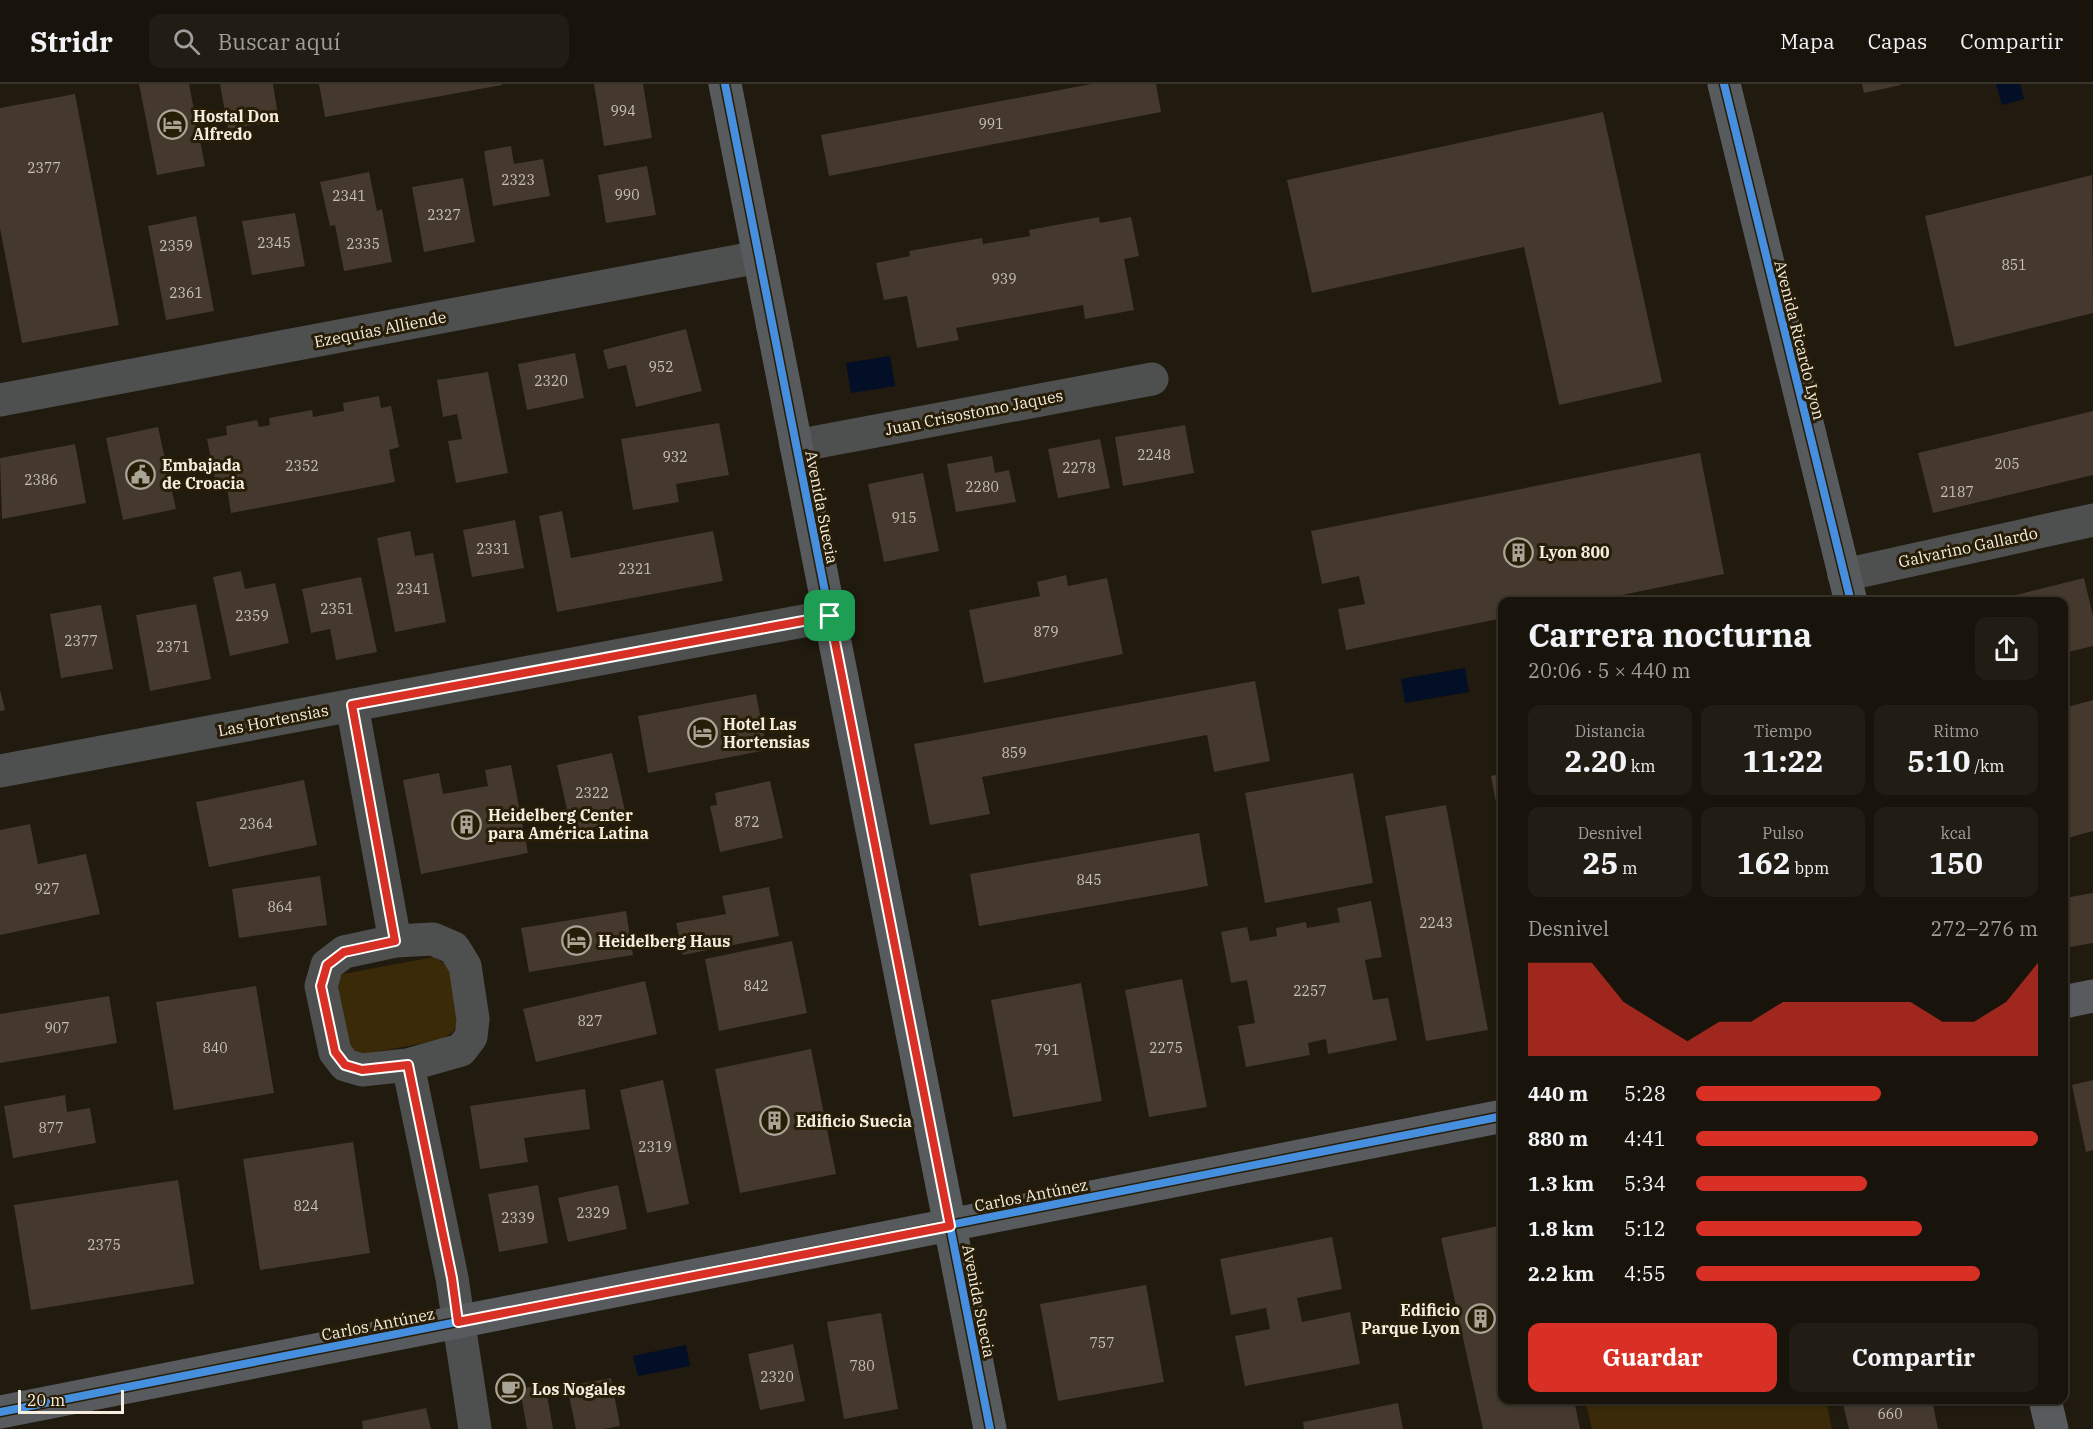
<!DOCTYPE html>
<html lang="es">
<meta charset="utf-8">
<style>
body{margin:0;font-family:"IBM Plex Serif",serif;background:#211d14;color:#f1f3f6;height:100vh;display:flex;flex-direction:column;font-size:22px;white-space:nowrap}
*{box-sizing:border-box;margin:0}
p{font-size:20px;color:#9f9e9d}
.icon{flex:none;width:33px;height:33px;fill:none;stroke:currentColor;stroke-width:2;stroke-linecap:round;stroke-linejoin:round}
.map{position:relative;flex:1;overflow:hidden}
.sheet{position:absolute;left:1498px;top:513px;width:570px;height:807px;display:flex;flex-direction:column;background:#18140b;border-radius:12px;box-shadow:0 2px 4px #0004,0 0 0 2px #36332c}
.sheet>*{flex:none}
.scale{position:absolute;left:18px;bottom:15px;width:106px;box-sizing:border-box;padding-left:6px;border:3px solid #f5eee0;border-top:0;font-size:16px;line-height:21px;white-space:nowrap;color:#f5eee0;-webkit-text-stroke:4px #281d07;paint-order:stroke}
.pin{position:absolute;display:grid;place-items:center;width:51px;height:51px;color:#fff;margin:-26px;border-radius:12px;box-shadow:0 3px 9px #0006}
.round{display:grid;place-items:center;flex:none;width:63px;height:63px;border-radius:12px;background:#211d14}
.overview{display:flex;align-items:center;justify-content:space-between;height:102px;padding:0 30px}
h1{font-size:33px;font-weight:700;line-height:45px}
.figures{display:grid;grid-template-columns:repeat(3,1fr);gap:9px;height:102px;padding:6px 30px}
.figures div{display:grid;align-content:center;border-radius:12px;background:#211d14;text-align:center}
.figures b{font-size:30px;font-weight:700}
.figures small{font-size:16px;font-weight:400}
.figures p{font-size:16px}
.chart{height:168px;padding:12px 30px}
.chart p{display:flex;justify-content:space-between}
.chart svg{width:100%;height:108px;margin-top:6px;fill:#d93025;opacity:.7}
.cta{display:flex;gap:12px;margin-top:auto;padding:12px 30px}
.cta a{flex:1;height:69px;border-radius:12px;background:#d93025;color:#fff;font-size:24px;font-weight:700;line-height:69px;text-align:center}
.cta a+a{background:#211d14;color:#f1f3f6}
ul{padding:0 30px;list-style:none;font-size:20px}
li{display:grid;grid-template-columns:96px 72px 1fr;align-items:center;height:45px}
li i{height:15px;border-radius:8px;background:#d93025}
header{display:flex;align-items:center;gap:36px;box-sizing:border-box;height:84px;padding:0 30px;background:#18140b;border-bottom:2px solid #36332c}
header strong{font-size:28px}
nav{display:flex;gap:33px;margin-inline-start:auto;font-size:21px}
.search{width:420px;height:54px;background:#211d14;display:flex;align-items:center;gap:15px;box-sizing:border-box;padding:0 21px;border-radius:12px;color:#9f9e9d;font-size:22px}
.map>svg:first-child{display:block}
.green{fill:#3a2a07}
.water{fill:#030e27}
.building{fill:#44392c}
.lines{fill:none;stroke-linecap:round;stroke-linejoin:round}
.street{stroke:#4e5050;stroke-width:33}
.secondary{stroke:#585b5d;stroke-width:33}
.cycleway-casing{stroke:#281d07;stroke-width:11}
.cycleway{stroke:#468fdf;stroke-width:8}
.route-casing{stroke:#fff;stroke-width:12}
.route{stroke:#d93025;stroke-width:8}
.labels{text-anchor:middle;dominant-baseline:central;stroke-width:6;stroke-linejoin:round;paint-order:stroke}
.number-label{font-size:14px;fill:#c9c1b3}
.poi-label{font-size:16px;font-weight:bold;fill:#f5eee0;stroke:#281d07;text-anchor:start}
.street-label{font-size:16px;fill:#f5eee0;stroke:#281d07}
</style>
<header>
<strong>Stridr</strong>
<div class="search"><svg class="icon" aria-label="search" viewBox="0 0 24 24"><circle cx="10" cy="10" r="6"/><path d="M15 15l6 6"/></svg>Buscar aquí</div>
<nav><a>Mapa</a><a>Capas</a><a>Compartir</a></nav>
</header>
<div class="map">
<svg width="2093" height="1345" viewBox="0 0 2093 1345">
<rect width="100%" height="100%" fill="#201a0f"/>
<!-- green -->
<path class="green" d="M434 873 451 884 459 935 453 948 441 956 364 970 351 965 332 904 343 890Z
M1585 1316H1826L1832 1345H1592Z"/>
<!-- water -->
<path class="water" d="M1996 0H2020L2024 15 2002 21Z
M890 272 895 302 851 309 846 279Z
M1465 584 1469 608 1405 619 1401 595Z
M686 1261 690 1282 638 1292 633 1272Z"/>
<!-- building -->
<path class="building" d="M139 0H189L205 82 157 91Z
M220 0H273L279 37 228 45Z
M319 0H502V1L325 33Z
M594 0H643L652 54 604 62Z
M1091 0H1156L1161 28 829 92 821 51Z
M1862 0H1901V1L1864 9Z
M75 10 119 241 22 259 0 144V24Z
M1603 28 1662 298 1559 321 1524 163 1312 209 1287 96Z
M511 62 514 80 543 75 550 112 493 122 484 67Z
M647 82 656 131 606 139 598 91Z
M369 88 377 127 382 125 392 178 344 187 335 141 330 142 320 98Z
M2092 91 2093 229 1955 263 1925 132Z
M463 94 475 158 424 168 412 103Z
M295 129 305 182 252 191 242 137Z
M196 132 214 227 166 236 148 142Z
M1099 133 1100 139 1131 133 1139 172 1124 175 1134 226 1085 235 1083 221 956 244 959 256 917 264 907 212 884 216 876 179 910 172 909 167 982 154 983 160 1030 152 1029 146Z
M686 245 702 307 636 323 626 281 608 285 603 266Z
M575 269 584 314 527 326 518 280Z
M488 288 508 389 456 399 448 357 462 355 457 330 443 333 437 296Z
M379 312 381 324 391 322 399 363 389 366 395 398 231 429 226 398 216 400 207 355 227 351 226 342 257 336 259 343 270 341 269 334 312 326 313 333 344 327 343 319Z
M2093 327V391L1933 429 1918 369Z
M719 339 729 391 676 400 679 418 633 426 621 355Z
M1185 341 1194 389 1123 402 1115 353Z
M158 343 176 425 123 436 106 354Z
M1100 355 1110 404 1058 414 1048 365Z
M75 360 86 419 2 435 0 374Z
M1700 369 1724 490 1588 518H1503V534L1346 566 1338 525 1365 520 1359 492 1322 500 1311 447Z
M992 372 995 389 1009 386 1016 418 956 428 947 380Z
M923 389 939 467 884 478 868 400Z
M562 427 571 474 713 447 723 497 557 528 539 432Z
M515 436 524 484 472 493 463 446Z
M410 447 415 472 433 469 446 538 395 548 377 454Z
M241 487 245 505 275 499 289 559 230 572 213 493Z
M1066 491 1068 502 1107 494 1123 570 984 599 969 526 1040 512 1037 498Z
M361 493 377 568 336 576 330 545 311 549 302 505Z
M2084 494 2093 532V562L2064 569V518H1988Z
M196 520 211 595 150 607 136 531Z
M101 521 113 585 61 594 50 530Z
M1255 597 1270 677 1214 688 1207 651 982 693 990 730 930 741 914 660Z
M0 606 5 626 0 627Z
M756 610 767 666 648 689 638 632Z
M2093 616V747L2064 755V624Z
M612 669 627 736 572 748 557 681Z
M511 681 528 769 421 790 403 696 439 689 443 710 488 702 485 686Z
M1353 689 1373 799 1265 819 1245 709Z
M1503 689V750H1502L1491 692Z
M304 696 317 761 209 783 196 718Z
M770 697 783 754 720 768 710 722 717 721 715 709Z
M1446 721 1488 946 1426 957 1385 732Z
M30 740 38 780 86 770 100 830 0 851V746Z
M1199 749 1208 802 979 842 970 790Z
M320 792 327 841 239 854 232 805Z
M769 803 779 852 683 871 676 839 726 830 722 812Z
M2093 809V859L2064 864V814Z
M1371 817 1382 873 1365 876 1373 916 1388 914 1397 956 1328 970 1326 955 1308 959 1310 971 1246 983 1238 942 1255 939 1247 896 1231 899 1221 848 1247 843 1250 857 1277 852 1276 844 1306 838 1307 844 1340 838 1337 824Z
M626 827 633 871 529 888 521 844Z
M792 857 807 929 719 947 705 875Z
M1182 895 1207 1023 1149 1033 1125 906Z
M645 897 657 950 536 978 523 925Z
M1081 899 1102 1017 1013 1033 991 916Z
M256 902 274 1009 174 1026 156 918Z
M109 912 117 959 0 979V930Z
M811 965 836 1090 740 1109 715 985Z
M663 996 689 1120 647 1129 620 1006Z
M2093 996V1066L2086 1068 2072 1001Z
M585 1005 590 1045 524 1054 528 1078 480 1085 470 1022Z
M65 1011 67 1028 90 1024 96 1059 13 1074 4 1022Z
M353 1058 370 1169 260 1186 243 1075Z
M178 1096 194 1200 31 1226 14 1121Z
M538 1101 548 1159 499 1168 488 1110Z
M618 1101 627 1145 568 1158 558 1114Z
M1503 1141V1316H1574L1580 1345H1483L1441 1154Z
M1332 1153 1342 1205 1297 1214 1302 1238 1350 1228 1360 1280 1245 1302 1235 1252 1270 1245 1266 1224 1231 1231 1220 1175Z
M1146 1201 1164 1298 1058 1317 1040 1220Z
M881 1229 898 1325 844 1335 827 1238Z
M793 1260 805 1317 760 1326 748 1270Z
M611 1294 620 1342 603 1345H576L567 1302Z
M545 1300 553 1345H527L520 1305Z
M1842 1316H1932L1938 1345H1849Z
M1398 1319 1403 1345H1304L1303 1338Z
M426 1324 431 1345H363L362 1337Z"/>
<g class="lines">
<!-- street -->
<path class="street" d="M0 316 759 173
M796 362 1152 295
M1844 491 2093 436
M352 621 395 857
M0 687 830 532
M433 855 454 864 465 882 473 935 471 953 461 966 408 981 362 986 345 981 335 968 321 902 327 881 344 868 395 857Z
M408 981 452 1194 475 1345"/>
<!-- secondary -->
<path class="secondary" d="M725 0 990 1345
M1724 0 1851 518
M2064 918 2093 912
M2045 1316 2052 1345
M0 1328 1503 1032"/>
<defs>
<path id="cycleway" d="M725 0 990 1345
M1724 0 1851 518
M0 1328 1503 1032"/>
</defs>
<!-- cycleway casing -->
<use href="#cycleway" class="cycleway-casing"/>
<!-- cycleway -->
<use href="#cycleway" class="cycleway"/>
</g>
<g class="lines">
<defs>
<path id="route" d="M830 532 950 1142 458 1238 452 1194 408 981 362 986 345 981 335 968 321 902 327 881 344 868 395 857 352 621Z"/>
</defs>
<!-- route casing -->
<use href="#route" class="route-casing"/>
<!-- route -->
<use href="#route" class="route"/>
</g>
<!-- icons -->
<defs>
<symbol id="hotel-ring" viewBox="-11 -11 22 22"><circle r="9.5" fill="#281d07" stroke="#aaa497" stroke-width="1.5"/><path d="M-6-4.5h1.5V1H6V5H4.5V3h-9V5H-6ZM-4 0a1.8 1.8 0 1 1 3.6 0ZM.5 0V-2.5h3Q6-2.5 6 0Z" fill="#aaa497"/></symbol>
<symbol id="civic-ring" viewBox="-11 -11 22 22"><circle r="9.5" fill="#281d07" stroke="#aaa497" stroke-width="1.5"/><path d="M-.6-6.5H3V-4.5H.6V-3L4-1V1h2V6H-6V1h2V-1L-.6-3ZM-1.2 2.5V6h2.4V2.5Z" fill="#aaa497"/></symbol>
<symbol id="building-ring" viewBox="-11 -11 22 22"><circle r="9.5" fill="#281d07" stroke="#aaa497" stroke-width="1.5"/><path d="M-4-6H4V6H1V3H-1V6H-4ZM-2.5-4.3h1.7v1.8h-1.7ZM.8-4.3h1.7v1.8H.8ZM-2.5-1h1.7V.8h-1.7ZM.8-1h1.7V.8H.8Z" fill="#aaa497"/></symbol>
<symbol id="cafe-ring" viewBox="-11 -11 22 22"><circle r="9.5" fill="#281d07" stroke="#aaa497" stroke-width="1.5"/><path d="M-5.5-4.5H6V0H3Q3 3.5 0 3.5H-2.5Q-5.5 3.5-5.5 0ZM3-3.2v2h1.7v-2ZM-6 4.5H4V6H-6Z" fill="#aaa497"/></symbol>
</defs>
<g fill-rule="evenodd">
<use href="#hotel-ring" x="156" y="24" width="33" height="33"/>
<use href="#civic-ring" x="124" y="374" width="33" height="33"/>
<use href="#building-ring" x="1502" y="452" width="33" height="33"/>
<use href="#hotel-ring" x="686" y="632" width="33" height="33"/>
<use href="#building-ring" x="450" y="724" width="33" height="33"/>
<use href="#hotel-ring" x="560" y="840" width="33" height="33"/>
<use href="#building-ring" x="758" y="1020" width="33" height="33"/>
<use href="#building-ring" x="1464" y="1218" width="33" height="33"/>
<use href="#cafe-ring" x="494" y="1288" width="33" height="33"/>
</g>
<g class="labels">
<!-- number labels -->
<g class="number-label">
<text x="623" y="27">994</text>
<text x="991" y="40">991</text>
<text x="44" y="84">2377</text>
<text x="518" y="96">2323</text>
<text x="627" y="111">990</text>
<text x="349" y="112">2341</text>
<text x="444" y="131">2327</text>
<text x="274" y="159">2345</text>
<text x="363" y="160">2335</text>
<text x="176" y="162">2359</text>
<text x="2014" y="181">851</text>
<text x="1004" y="195">939</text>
<text x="186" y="209">2361</text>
<text x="661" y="283">952</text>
<text x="551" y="297">2320</text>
<text x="1154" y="371">2248</text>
<text x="675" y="373">932</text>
<text x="2007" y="380">205</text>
<text x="302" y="382">2352</text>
<text x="1079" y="384">2278</text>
<text x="41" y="396">2386</text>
<text x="982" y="403">2280</text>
<text x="1957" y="408">2187</text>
<text x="904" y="434">915</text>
<text x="493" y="465">2331</text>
<text x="635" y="485">2321</text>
<text x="413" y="505">2341</text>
<text x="337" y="525">2351</text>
<text x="252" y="532">2359</text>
<text x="1046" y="548">879</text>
<text x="81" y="557">2377</text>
<text x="173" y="563">2371</text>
<text x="1014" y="669">859</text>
<text x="592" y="709">2322</text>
<text x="747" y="738">872</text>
<text x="256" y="740">2364</text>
<text x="1089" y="796">845</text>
<text x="47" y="805">927</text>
<text x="280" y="823">864</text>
<text x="1436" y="839">2243</text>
<text x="756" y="902">842</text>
<text x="1310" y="907">2257</text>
<text x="590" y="937">827</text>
<text x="57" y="944">907</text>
<text x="215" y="964">840</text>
<text x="1166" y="964">2275</text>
<text x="1047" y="966">791</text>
<text x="51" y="1044">877</text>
<text x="655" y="1063">2319</text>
<text x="306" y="1122">824</text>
<text x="593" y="1129">2329</text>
<text x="518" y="1134">2339</text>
<text x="104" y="1161">2375</text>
<text x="1102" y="1259">757</text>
<text x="862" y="1282">780</text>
<text x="777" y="1293">2320</text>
<text x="1890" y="1330">660</text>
</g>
<!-- poi labels -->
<g class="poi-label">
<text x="193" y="32">Hostal Don<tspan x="193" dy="18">Alfredo</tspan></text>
<text x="162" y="381">Embajada<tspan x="162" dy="18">de Croacia</tspan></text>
<text x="1539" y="468">Lyon 800</text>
<text x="723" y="640">Hotel Las<tspan x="723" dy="18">Hortensias</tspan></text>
<text x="488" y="731">Heidelberg Center<tspan x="488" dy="18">para América Latina</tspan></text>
<text x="598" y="857">Heidelberg Haus</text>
<text x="796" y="1037">Edificio Suecia</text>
<text x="1460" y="1226" text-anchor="end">Edificio<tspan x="1460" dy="18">Parque Lyon</tspan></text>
<text x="532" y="1305">Los Nogales</text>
</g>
<!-- street labels -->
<g class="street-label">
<text transform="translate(380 245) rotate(-11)">Ezequías Alliende</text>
<text transform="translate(1800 256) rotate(76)">Avenida Ricardo Lyon</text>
<text transform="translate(974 328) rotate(-11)">Juan Crisostomo Jaques</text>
<text transform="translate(822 423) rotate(79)">Avenida Suecia</text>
<text transform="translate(1968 463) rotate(-12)">Galvarino Gallardo</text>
<text transform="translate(273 636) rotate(-11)">Las Hortensias</text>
<text transform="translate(1031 1111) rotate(-11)">Carlos Antúnez</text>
<text transform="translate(979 1217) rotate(79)">Avenida Suecia</text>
<text transform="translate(378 1240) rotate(-11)">Carlos Antúnez</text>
</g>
</g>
</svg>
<div class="scale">20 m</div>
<div class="pin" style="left:830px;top:532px;background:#1e9e55"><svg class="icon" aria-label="arrive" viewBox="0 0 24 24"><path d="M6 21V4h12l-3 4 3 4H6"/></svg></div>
<section class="sheet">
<div class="overview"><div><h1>Carrera nocturna</h1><p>20:06 · 5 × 440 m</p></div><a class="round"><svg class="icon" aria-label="share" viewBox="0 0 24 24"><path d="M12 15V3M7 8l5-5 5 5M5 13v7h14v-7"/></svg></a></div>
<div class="figures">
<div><p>Distancia</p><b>2.20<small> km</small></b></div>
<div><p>Tiempo</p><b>11:22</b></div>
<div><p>Ritmo</p><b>5:10<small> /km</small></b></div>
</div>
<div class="figures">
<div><p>Desnivel</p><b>25<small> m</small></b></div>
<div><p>Pulso</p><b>162<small> bpm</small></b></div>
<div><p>kcal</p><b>150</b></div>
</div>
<div class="chart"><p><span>Desnivel</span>272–276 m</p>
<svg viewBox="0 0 160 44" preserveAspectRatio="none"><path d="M0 44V6L10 6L20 6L30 22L40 30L50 38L60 30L70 30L80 22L90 22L100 22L110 22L120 22L130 30L140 30L150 22L160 6V44z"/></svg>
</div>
<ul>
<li><b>440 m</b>5:28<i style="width:54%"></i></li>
<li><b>880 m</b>4:41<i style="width:100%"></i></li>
<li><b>1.3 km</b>5:34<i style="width:50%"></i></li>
<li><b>1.8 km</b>5:12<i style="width:66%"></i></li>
<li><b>2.2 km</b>4:55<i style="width:83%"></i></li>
</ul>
<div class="cta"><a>Guardar</a><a>Compartir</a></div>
</section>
</div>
